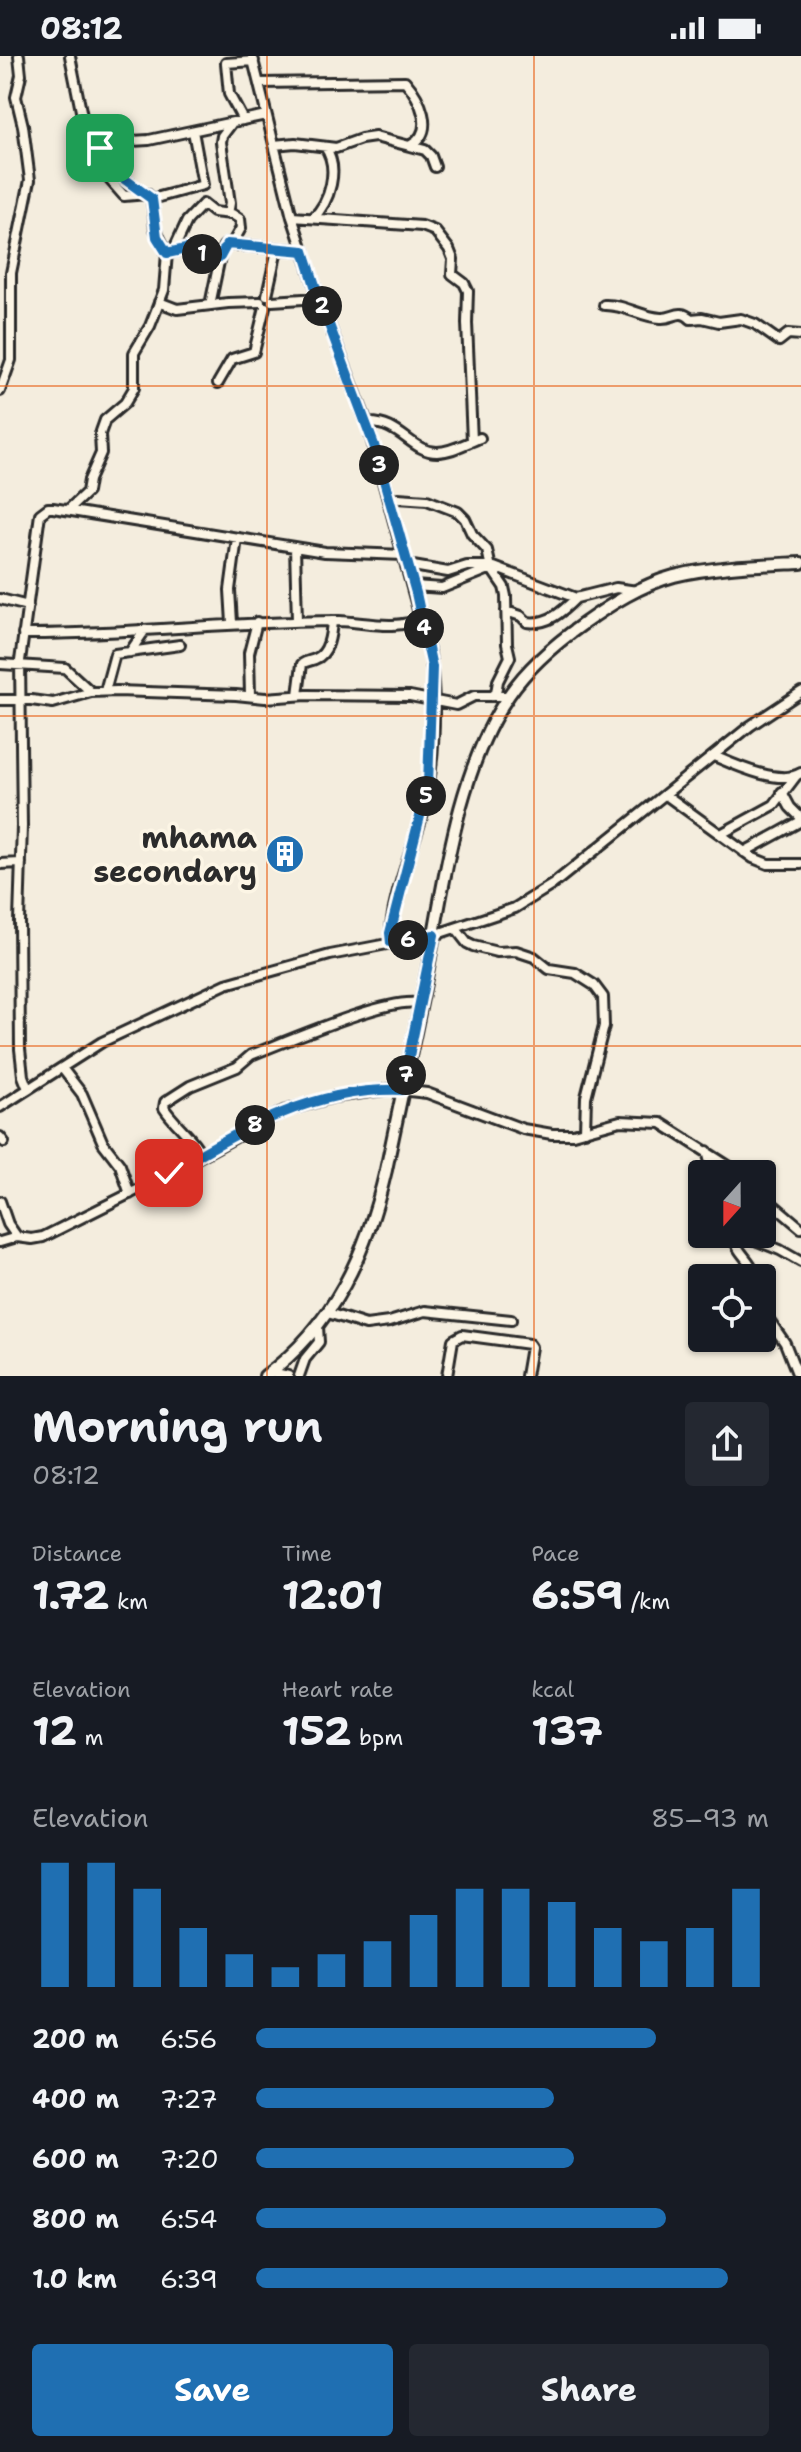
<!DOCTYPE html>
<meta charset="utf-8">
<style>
body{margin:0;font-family:"Shantell Sans",sans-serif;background:#242831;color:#f1f3f6;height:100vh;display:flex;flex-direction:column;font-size:30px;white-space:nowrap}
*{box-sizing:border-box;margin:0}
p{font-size:26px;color:#9ea1a6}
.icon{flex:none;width:44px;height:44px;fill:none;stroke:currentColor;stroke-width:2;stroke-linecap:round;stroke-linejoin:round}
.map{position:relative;height:1320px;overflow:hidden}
.sheet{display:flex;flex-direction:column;background:#171b24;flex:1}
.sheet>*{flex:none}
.needle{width:52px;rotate:201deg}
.buttons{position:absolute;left:688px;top:1104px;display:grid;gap:16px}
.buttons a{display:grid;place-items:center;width:88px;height:88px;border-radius:8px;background:#171b24;box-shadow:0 2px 6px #0004;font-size:40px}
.pin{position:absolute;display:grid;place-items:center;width:68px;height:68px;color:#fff;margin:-34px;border-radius:16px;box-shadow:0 4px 12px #0006}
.km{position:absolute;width:40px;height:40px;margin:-20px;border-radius:50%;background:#222;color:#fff;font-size:22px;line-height:40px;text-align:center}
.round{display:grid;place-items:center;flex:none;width:84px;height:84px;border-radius:8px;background:#242831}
.overview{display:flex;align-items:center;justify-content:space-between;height:136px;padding:0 32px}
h1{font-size:44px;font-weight:700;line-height:60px}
.stats{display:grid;grid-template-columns:repeat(3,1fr);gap:12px;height:136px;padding:8px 32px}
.stats div{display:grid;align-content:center}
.stats b{font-size:40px;font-weight:700}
.stats small{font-size:22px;font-weight:400}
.stats p{font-size:22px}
.chart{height:224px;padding:16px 32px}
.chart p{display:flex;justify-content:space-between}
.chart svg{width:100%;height:144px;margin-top:8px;stroke:#1f6fb2;stroke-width:6}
.action{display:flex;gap:16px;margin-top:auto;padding:16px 32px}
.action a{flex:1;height:92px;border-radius:8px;background:#1f6fb2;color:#fff;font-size:32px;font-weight:700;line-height:92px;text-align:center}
.action a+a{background:#242831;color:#f1f3f6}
ul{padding:0 32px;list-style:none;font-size:26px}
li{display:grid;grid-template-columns:128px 96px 1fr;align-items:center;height:60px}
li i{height:20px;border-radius:10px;background:#1f6fb2}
.status{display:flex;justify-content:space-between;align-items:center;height:56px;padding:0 40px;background:#171b24;direction:ltr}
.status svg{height:22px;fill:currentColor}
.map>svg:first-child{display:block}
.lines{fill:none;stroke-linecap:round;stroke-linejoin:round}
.minor-casing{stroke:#2b2b2b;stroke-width:14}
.major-casing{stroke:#2b2b2b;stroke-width:16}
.minor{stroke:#fcf5e5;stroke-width:8}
.major{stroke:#fcf5e5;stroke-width:10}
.route-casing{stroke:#fff;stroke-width:16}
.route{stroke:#1f6fb2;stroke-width:10}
.grid{fill:none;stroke:#e8590c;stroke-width:2;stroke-opacity:0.55}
.labels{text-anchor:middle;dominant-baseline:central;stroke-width:7;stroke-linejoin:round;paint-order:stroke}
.poi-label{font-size:30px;font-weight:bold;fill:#2b2b2b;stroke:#fcf5e5;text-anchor:end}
</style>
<div class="status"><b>08:12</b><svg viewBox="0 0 49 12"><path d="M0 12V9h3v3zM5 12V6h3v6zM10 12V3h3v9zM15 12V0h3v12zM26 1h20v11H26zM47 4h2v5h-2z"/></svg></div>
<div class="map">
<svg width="801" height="1320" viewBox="0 0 801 1320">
<rect width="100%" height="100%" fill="#f4edde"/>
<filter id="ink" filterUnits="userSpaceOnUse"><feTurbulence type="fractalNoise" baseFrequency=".0125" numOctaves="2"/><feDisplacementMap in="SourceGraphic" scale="16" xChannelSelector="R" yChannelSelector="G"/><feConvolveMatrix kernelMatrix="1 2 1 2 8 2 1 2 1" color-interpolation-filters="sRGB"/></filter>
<g filter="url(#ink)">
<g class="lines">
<defs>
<path id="minor" d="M70 0 83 65 104 99 110 124 124 140 147 138 152 143 155 173 167 197 186 193 209 201H220L224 190 227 188 304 195
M252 0 292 161 319 242 367 367 430 598C437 646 435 710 423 757 413 792 387 854 391 887
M259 27 405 25C419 41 437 75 411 89
M243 64 229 38 226 7 254 5
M97 87 149 84 266 59
M274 89 295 87 336 92 361 83 375 81 425 94 431 100 435 111
M106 106 142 138
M152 143 203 129 193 75
M228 158 230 147 221 86 222 80 231 68
M292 161 422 170 435 175 449 193 453 203 452 218 464 227 468 235 467 267 472 385
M313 162C330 146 340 112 325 91
M173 195 187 165 203 148 213 156 232 158 240 163 241 172 232 188
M267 239 277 194
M272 245 319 242
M159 246 177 253 228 247 260 246
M210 249 220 201
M604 249C624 248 641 261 661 262 674 263 679 252 691 263L702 262 719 266 741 263 755 268 779 285 788 278 801 279
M218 327 232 303 254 296 265 251
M0 335 11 304V217L30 124 23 70 16 41 21 19 19 0
M367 367C400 365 411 396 437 396 452 396 466 387 480 382
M388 444 398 442 427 444 458 456 465 463 472 478 487 494 491 512 504 531 506 540 507 588 510 601 498 625 496 637 492 640
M68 454 87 436 89 424 101 397 100 378 105 364 125 347 134 332V297L150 270 164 234 167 197
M295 491 297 565
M407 509 448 516 467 510H490
M414 530 442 532 494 511 576 542 616 532 637 535
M0 543 28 550
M506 555 521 560 527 566C548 569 562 556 576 542
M232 567 230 534 237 482
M23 578C128 579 233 565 339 565 367 566 396 575 422 562
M130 596 145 574
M0 608 65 612 91 636
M105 635 115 598 180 589
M250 639 249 597 257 566
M298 639 302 608C306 605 310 605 315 603 329 598 331 578 332 565
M0 644H31L53 647 91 636 117 635 236 639 265 642 307 639 410 640 456 649 474 640H508
M714 700C735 709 780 730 801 717
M782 736 790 751 801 762
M666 739 753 802 768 808H801
M721 778 774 749 796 720
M744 796 801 765
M0 808 21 807
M456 873 467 887 473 890 497 896 516 895 534 901 549 913 575 917 594 929 603 941 604 970 586 1041 585 1075
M62 1012 82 1038 103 1087 120 1109 130 1138
M28 1033 23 1020 20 993 19 865 22 770 20 605 40 458 48 452H53L325 496 404 499
M0 1051 102 986 226 928 330 899 434 879 515 852 552 829 750 670 801 636
M0 1081 4 1086
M707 1095 713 1118
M201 1098C193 1081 175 1069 164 1052L165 1046 190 1030 237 1011 251 999C283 987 394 938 421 948
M762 1139 801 1172
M0 1145 8 1168 17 1181 32 1183 43 1181 149 1128 284 1055 334 1041 391 1033 427 1037 523 1073 552 1078H573L620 1065 661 1067 741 1118
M733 1178C738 1202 753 1202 754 1222
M740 1178 780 1194 801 1206
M0 1186 17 1181
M762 1244 767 1261 785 1287 798 1320
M328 1257 366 1269 389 1266 425 1255 511 1264
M271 1316 288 1320
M299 1320 305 1303 319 1286 318 1271
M447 1320 453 1284 462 1279 529 1288 531 1291 526 1320"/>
<path id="major" d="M265 1320C335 1269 367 1195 386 1114 400 1047 415 979 428 912 444 825 458 713 509 639 528 611 555 588 583 568 611 548 641 529 674 520 715 510 759 509 801 507"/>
</defs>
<!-- minor casing -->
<use href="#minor" class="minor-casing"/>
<!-- major casing -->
<use href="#major" class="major-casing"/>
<!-- minor -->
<use href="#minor" class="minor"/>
<!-- major -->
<use href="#major" class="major"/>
</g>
</g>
<g class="lines" filter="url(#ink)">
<defs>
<path id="route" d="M100 92 105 106 112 114 152 143 157 181 167 197 186 193 209 201H220L227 188 304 195 319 242 374 389 416 537 432 611 428 729 390 877 391 887 434 879 402 1034C315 1031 241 1073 169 1117"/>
</defs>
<!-- route casing -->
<use href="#route" class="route-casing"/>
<!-- route -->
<use href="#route" class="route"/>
</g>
<!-- grid -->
<path class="grid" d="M267 0V1320M534 0V1320M0 330H801M0 660H801M0 990H801"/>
<!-- icons -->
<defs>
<symbol id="building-disc" viewBox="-11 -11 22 22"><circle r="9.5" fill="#1f6fb2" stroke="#fcf5e5"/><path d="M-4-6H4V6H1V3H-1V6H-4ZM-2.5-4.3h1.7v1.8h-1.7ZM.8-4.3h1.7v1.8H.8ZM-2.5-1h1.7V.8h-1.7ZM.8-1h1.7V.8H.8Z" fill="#fff"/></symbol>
</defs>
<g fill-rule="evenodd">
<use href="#building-disc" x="263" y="776" width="44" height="44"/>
</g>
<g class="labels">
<!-- poi labels -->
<g class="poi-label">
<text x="257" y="781">mhama<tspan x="257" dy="34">secondary</tspan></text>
</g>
</g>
</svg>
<div class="buttons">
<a><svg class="needle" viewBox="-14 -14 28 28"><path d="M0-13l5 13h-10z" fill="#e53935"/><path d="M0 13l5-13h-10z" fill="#9ea1a6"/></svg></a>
<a><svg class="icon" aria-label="locate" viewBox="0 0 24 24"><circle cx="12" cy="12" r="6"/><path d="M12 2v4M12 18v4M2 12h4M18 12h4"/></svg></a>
</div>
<div class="pin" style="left:100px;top:92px;background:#1e9e55"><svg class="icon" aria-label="arrive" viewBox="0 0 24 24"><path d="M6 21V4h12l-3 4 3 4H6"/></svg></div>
<div class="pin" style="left:169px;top:1117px;background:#d93025"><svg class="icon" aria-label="check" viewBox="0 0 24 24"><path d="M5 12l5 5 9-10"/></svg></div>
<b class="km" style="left:202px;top:198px">1</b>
<b class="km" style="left:322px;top:250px">2</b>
<b class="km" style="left:379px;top:409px">3</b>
<b class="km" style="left:424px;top:572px">4</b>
<b class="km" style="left:426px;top:740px">5</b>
<b class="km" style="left:408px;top:884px">6</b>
<b class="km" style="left:406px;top:1019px">7</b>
<b class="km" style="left:255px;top:1069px">8</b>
</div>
<section class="sheet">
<div class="overview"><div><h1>Morning run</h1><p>08:12</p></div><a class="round"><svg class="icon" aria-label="share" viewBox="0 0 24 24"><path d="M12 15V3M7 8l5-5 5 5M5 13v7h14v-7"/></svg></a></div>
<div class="stats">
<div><p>Distance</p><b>1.72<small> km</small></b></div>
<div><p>Time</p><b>12:01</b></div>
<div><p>Pace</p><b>6:59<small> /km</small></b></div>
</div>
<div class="stats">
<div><p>Elevation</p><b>12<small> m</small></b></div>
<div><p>Heart rate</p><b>152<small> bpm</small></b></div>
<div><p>kcal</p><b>137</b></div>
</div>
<div class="chart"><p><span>Elevation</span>85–93 m</p>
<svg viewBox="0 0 160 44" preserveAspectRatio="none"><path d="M5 44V6M15 44V6M25 44V14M35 44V26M45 44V34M55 44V38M65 44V34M75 44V30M85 44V22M95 44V14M105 44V14M115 44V18M125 44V26M135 44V30M145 44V26M155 44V14"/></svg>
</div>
<ul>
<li><b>200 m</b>6:56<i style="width:78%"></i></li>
<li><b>400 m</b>7:27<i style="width:58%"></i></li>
<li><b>600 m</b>7:20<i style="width:62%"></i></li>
<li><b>800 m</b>6:54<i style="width:80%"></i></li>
<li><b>1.0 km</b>6:39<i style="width:92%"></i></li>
</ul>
<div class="action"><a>Save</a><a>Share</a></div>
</section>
